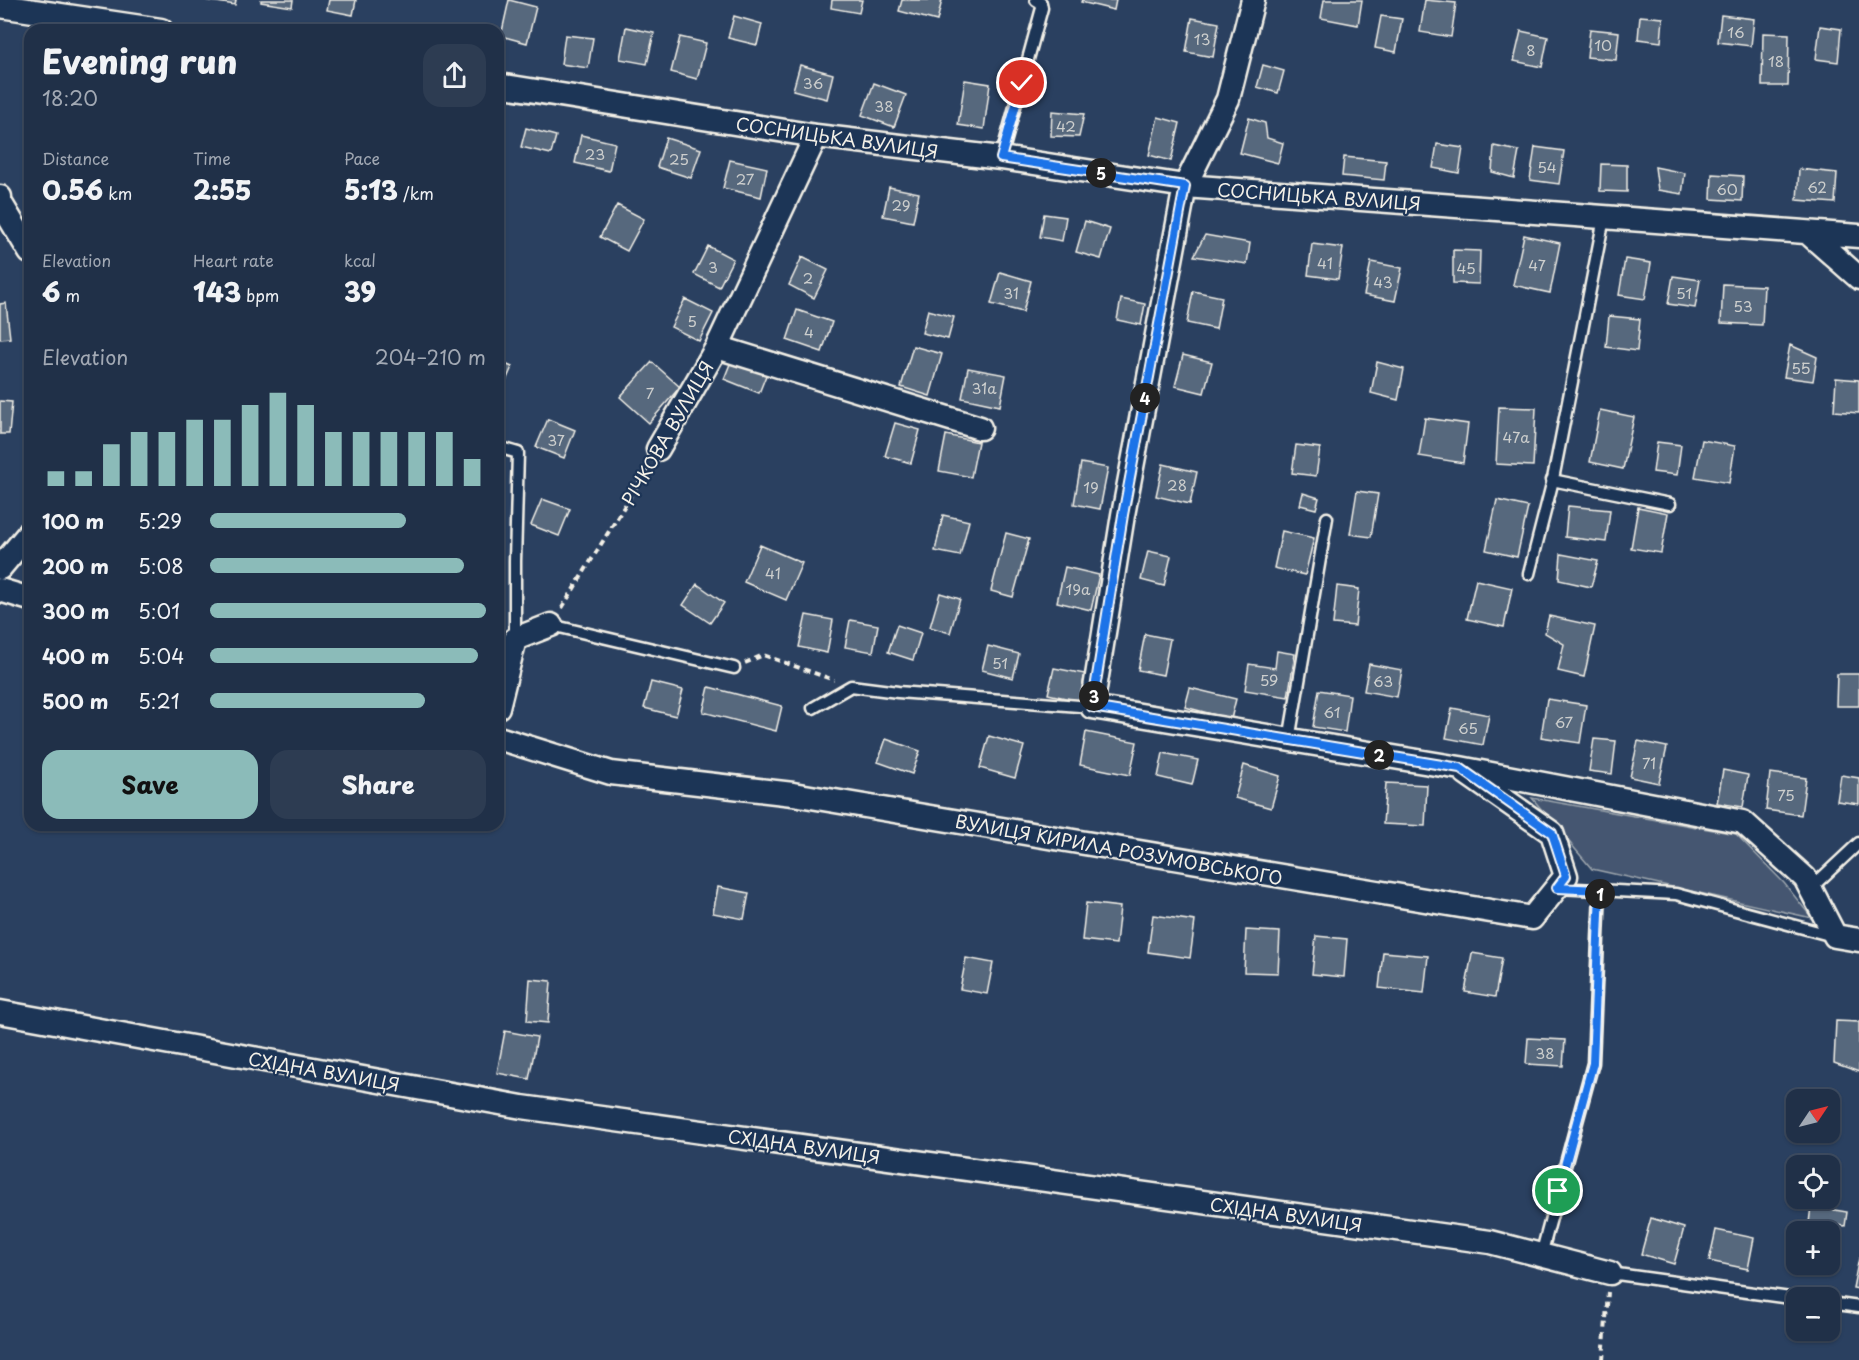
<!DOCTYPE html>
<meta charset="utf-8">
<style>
body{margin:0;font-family:"Playpen Sans",sans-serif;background:#2d3c52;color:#f1f3f6;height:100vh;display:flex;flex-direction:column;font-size:22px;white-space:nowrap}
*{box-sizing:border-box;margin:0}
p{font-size:20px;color:#a2a9b4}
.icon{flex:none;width:33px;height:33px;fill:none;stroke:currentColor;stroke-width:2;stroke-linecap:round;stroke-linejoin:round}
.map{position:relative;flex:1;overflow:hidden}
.panel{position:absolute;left:24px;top:24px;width:480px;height:807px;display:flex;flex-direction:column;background:#203048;border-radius:18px;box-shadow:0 2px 4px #0004,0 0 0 2px #3d4b60}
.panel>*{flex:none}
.needle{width:39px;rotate:55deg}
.controls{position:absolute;left:1786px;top:1089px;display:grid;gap:12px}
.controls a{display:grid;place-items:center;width:54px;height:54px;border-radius:12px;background:#203048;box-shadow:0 2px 4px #0004,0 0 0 2px #3d4b60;font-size:30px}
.pin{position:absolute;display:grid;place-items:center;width:51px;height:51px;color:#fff;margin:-26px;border:3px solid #fff;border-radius:50%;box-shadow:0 2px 6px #0007}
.km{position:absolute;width:30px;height:30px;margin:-15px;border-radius:50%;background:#222;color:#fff;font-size:16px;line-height:30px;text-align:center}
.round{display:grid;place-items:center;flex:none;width:63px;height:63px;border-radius:18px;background:#2d3c52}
.headline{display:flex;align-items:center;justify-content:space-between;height:102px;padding:0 18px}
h1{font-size:33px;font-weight:800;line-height:45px}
.stats{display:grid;grid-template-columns:repeat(3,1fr);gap:9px;height:102px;padding:6px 18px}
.stats div{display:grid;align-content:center}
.stats b{font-size:26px;font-weight:800}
.stats small{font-size:16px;font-weight:400}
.stats p{font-size:16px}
.chart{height:168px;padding:12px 18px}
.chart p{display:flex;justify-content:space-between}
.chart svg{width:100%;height:108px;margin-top:6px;stroke:#8bbbb9;stroke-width:6}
.action{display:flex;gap:12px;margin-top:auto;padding:12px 18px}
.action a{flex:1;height:69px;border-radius:18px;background:#8bbbb9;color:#111;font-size:24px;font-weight:800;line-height:69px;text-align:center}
.action a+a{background:#2d3c52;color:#f1f3f6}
ul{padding:0 18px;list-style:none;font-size:20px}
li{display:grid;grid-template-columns:96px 72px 1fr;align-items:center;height:45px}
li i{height:15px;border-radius:8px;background:#8bbbb9}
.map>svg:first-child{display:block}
.green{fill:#445771;stroke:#9ca4ac;stroke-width:1.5}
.building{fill:#56677d;stroke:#f4f1e8;stroke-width:1.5}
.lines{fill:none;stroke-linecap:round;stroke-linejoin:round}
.lane-casing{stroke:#f4f1e8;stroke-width:15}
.street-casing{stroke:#f4f1e8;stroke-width:27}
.path{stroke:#f4f1e8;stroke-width:4;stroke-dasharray:6 4.5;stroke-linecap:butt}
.lane{stroke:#1d3557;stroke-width:10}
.street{stroke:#1d3557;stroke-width:22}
.route-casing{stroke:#fff;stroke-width:12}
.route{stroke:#1a73e8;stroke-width:8}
.labels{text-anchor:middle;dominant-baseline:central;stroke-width:4.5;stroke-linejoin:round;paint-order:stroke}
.number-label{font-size:15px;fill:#cccecd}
.street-label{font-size:18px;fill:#f4f1e8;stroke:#1d3557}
</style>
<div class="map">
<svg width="1859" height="1360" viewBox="0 0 1859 1360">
<rect width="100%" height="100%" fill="#2a4060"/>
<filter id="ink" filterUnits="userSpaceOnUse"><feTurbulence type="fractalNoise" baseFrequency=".0167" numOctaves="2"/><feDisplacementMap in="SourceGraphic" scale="12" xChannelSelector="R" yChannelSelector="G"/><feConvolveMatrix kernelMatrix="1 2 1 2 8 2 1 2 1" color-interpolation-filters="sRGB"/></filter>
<g filter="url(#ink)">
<!-- green -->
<path class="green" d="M1532 798 1736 834 1784 883 1812 918 1592 869Z"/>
<!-- building -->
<path class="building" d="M204 0H236L235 5Z
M261 0H293L292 7 261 2Z
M329 0H356L353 15 327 10Z
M509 0 536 7 527 43 501 36Z
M832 0H862L859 13 831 8Z
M902 0H942L937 21 899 11Z
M1082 0H1116L1114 10 1081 2Z
M1324 0H1362L1358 25 1321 18Z
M1425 0 1456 3 1451 37 1420 32Z
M1721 15 1754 19 1751 46 1718 42Z
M734 16 762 24 757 45 728 38Z
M1381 16 1402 19 1396 52 1375 48Z
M1640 16 1663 18 1661 42 1638 39Z
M1192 18 1219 23 1213 57 1186 52Z
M1820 26 1841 29 1838 62 1816 59Z
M626 27 654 33 647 64 620 59Z
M1590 29 1619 32 1616 60 1587 57Z
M1521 31 1548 37 1542 67 1514 61Z
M1763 33 1789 34 1788 86H1762Z
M565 35 593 38 588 68 561 64Z
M680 37 706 43 697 79 671 72Z
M800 65 833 74 827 99 793 90Z
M1263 65 1284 71 1278 93 1257 87Z
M965 80 990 84 984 129 958 125Z
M874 83 906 95 894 127 862 115Z
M1052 111 1084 114 1079 137 1051 136Z
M1158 117 1180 123 1171 161 1149 155Z
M1249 118 1265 123 1267 138 1283 143 1278 163 1240 153Z
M526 128 556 136 551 154 521 147Z
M581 135 615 143 609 171 575 163Z
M666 138 701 149 691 178 657 167Z
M1437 144 1463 148 1459 173 1433 168Z
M1494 146 1519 151 1514 178 1492 172Z
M1535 147 1564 151 1559 184 1530 180Z
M1344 157 1386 161 1384 180 1342 176Z
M730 160 767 168 761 197 723 188Z
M1601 164 1627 165V192L1600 191Z
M1655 167 1685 173 1682 194 1658 190Z
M1799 169 1837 173 1835 203 1797 200Z
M1712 174 1743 176 1742 201 1711 199Z
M889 187 919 193 913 222 883 216Z
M617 205 644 219 627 251 600 237Z
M1044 214 1066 217 1062 241 1040 237Z
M1085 221 1110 229 1101 259 1076 252Z
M1205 235 1250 243 1247 264 1194 256Z
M1524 235 1560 243 1550 293 1513 285Z
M1312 244 1343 248 1338 279 1308 275Z
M708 246 733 259 719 287 694 274Z
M1453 250 1480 251 1479 284 1453 283Z
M802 257 828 270 814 298 789 285Z
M1625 259 1651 263 1645 299 1619 295Z
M1371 262 1402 268 1395 301 1364 295Z
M1000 272 1031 281 1023 312 991 304Z
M1673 276 1700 280 1695 308 1668 304Z
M1723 284 1764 286 1762 325 1721 323Z
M1193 291 1222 297 1216 329 1187 323Z
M685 299 713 313 699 341 671 327Z
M1121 299 1145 304 1141 325 1117 320Z
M6 303 10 338 0 339V304Z
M797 310 832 322 822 352 787 340Z
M928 310 954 317 948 339 922 333Z
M1609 316 1640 319 1637 351 1606 347Z
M1790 345 1817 357 1813 381 1784 377Z
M913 346 942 354 930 396 901 387Z
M1183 355 1212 362 1204 393 1175 386Z
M732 359 767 373 759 393 724 379Z
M498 361 512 367 498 399Z
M652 362 680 387 649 423 620 397Z
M1377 362 1404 369 1398 400 1371 393Z
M968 368 1006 375 1000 406 962 398Z
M1836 378 1859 380V413L1834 411Z
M0 401 12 402 9 434H0Z
M1499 407 1536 408 1533 466 1496 464Z
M1600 410 1634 417 1623 469 1590 462Z
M1425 418 1468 424 1463 463 1419 456Z
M548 419 575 430 564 458 536 447Z
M895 423 920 430 911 463 885 456Z
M946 435 978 442 971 477 939 471Z
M1702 440 1735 446 1729 483 1695 477Z
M1657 442 1681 445 1677 475 1653 472Z
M1296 445 1320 448 1316 476 1292 473Z
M1081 463 1108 468 1100 509 1074 504Z
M1163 464 1197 472 1190 504 1156 496Z
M1357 491 1378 494 1371 537 1350 534Z
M1303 493 1319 498 1316 509 1300 505Z
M542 499 570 509 559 536 531 525Z
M1497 500 1528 507 1517 557 1486 550Z
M1568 506 1610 510 1606 542 1565 537Z
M1638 507 1668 513 1661 553 1631 548Z
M943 515 969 521 960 556 935 551Z
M1282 531 1314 538 1305 575 1274 568Z
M1006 533 1029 539 1013 597 991 591Z
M760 545 802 563 786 600 744 582Z
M1148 551 1171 556 1164 586 1141 580Z
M1561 554 1598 561 1591 587 1559 580Z
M1065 567 1099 575 1091 610 1057 602Z
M1476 580 1512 588 1504 627 1467 619Z
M697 584 724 603 710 623 683 605Z
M1337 586 1359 589 1355 626 1333 624Z
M940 593 960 599 950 633 930 627Z
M806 615 833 620 827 653 799 647Z
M1549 616 1595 626 1584 677 1558 671 1564 644 1545 633Z
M850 620 878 625 873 652 845 647Z
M897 625 921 633 913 660 888 652Z
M1145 634 1170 639 1163 675 1138 670Z
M988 646 1019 654 1013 678 982 670Z
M1277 651 1295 654 1288 697 1245 690 1249 664 1275 668Z
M1369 664 1402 670 1397 697 1364 691Z
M1054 668 1085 674 1079 701 1048 694Z
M1837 674H1859V706H1836Z
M651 682 683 690 676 716 644 708Z
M709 687 782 706 776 731 703 712Z
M1190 688 1236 699 1231 719 1185 707Z
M1319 690 1350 695 1345 732 1313 727Z
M1547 699 1586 705 1580 743 1541 737Z
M1452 708 1489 715 1483 745 1446 738Z
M1086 732 1137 742 1130 775 1080 765Z
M989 736 1024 746 1015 778 980 768Z
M886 739 920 751 912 774 878 762Z
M1594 739 1616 741 1612 774 1589 771Z
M1638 741 1667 747 1659 783 1630 777Z
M1163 753 1198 760 1192 785 1158 777Z
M1244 765 1280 776 1271 808 1235 798Z
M1723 770 1748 775 1743 807 1717 803Z
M1770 773 1806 778 1801 815 1766 810Z
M1841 775 1859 778V804L1837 801Z
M1386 783 1427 785 1425 826 1383 824Z
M331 825H362L361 832Z
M718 887 749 893 744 919 713 913Z
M1086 903 1120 907 1116 944 1082 940Z
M1153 915 1195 921 1190 958 1148 952Z
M1246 930 1280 932 1278 973 1244 972Z
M1316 936 1347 939 1344 977 1312 974Z
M1383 952 1428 956 1424 993 1379 988Z
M1472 953 1502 958 1495 997 1465 992Z
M966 958 993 963 987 994 960 989Z
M530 979 551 981 548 1023 527 1021Z
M1836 1021 1859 1022V1072L1834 1063Z
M505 1031 537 1037 529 1079 497 1073Z
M1528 1038 1565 1040 1563 1066 1526 1064Z
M1811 1206 1847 1212 1845 1226 1830 1224 1829 1232H1808Z
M1651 1218 1684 1228 1674 1264 1641 1254Z
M1716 1230 1754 1238 1748 1269 1709 1261Z
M1859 1258V1289L1853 1288Z
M1802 1264H1824L1822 1274 1802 1270Z"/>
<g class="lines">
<defs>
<path id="lane" d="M1001 158 1042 8 1041 3 1036 0
M498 447 518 453 515 561V639
M1552 480 1670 504
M1529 574 1552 484 1604 218
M551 625 734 668
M813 708 851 686 898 692 1092 707
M1289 740 1327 518
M1557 888 1676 894 1833 936
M1810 889 1859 843
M1541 1255 1593 1063 1600 890
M1610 1273 1797 1299
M1830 1303 1859 1307"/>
<path id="street" d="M1253 0 1228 99 1185 186 1123 515 1092 707 1460 768 1743 822 1805 878 1835 936 1859 940
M0 6 161 30
M498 85 816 136 1001 158 1185 186 1859 236
M0 197V202L30 252
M1808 233 1859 278
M717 347 980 428
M658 449 717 347 816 136
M0 568 30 532
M0 590 30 599
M498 707 515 639 551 625
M498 738 611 773 793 794 1532 918 1566 876 1552 833 1466 773
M0 1012 522 1107 1490 1242 1610 1273"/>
</defs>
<!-- lane casing -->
<use href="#lane" class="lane-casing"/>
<!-- street casing -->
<use href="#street" class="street-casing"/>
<!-- path -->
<path class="path" d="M562 608 649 466
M745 663 763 655 834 680
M1603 1360 1608 1292"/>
<!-- lane -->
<use href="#lane" class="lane"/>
<!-- street -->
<use href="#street" class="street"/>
</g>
</g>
<g class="lines" filter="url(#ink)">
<defs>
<path id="route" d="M1022 83 1001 158 1185 186 1123 515 1092 707 1460 768 1552 833 1566 876 1557 888 1600 890 1593 1063 1558 1191"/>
</defs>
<!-- route casing -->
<use href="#route" class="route-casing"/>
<!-- route -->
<use href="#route" class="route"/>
</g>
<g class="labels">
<!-- number labels -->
<g class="number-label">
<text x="1736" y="31">16</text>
<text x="1202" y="38">13</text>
<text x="1603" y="44">10</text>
<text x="1531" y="49">8</text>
<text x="1776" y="60">18</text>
<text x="813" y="82">36</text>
<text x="884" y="105">38</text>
<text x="1066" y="125">42</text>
<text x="595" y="153">23</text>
<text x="679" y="158">25</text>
<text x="1547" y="166">54</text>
<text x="745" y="178">27</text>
<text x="1817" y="186">62</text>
<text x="1727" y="188">60</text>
<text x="901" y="204">29</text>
<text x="1325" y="262">41</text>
<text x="1537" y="264">47</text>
<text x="713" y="266">3</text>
<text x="1466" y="267">45</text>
<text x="808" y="277">2</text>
<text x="1383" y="281">43</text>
<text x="1011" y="292">31</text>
<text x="1684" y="292">51</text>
<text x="1743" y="305">53</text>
<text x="692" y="320">5</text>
<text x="809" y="331">4</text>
<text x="1801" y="367">55</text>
<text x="984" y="387">31а</text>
<text x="650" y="392">7</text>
<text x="1516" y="436">47а</text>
<text x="556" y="439">37</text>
<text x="1177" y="484">28</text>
<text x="1091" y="486">19</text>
<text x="773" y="572">41</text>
<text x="1078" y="588">19а</text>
<text x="1000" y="662">51</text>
<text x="1269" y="679">59</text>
<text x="1383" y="680">63</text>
<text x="1332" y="711">61</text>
<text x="1564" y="721">67</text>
<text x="1468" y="727">65</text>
<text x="1649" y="762">71</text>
<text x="1786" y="794">75</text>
<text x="1545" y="1052">38</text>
</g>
<!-- street labels -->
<g class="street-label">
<text transform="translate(837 137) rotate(8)">СОСНИЦЬКА ВУЛИЦЯ</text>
<text transform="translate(1319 196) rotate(4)">СОСНИЦЬКА ВУЛИЦЯ</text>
<text transform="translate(667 433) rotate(-60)">РІЧКОВА ВУЛИЦЯ</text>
<text transform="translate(1119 849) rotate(10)">ВУЛИЦЯ КИРИЛА РОЗУМОВСЬКОГО</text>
<text transform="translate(324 1071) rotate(10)">СХІДНА ВУЛИЦЯ</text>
<text transform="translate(804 1146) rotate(8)">СХІДНА ВУЛИЦЯ</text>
<text transform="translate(1286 1214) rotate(8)">СХІДНА ВУЛИЦЯ</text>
</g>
</g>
</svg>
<div class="controls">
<a><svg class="needle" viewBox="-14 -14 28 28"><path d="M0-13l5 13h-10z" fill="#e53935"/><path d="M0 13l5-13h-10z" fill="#a2a9b4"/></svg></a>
<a><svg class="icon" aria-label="locate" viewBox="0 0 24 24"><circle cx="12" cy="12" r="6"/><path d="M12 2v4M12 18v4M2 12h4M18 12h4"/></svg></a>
<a>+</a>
<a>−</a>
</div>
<div class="pin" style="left:1558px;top:1191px;background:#1e9e55"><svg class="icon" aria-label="arrive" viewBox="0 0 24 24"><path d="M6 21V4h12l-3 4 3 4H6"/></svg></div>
<div class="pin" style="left:1022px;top:83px;background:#d93025"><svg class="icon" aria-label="check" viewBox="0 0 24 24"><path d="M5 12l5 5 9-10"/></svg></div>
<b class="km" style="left:1600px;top:894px">1</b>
<b class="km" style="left:1379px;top:755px">2</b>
<b class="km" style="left:1094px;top:696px">3</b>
<b class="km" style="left:1145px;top:398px">4</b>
<b class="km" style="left:1101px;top:173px">5</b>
<section class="panel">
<div class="headline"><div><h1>Evening run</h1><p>18:20</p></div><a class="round"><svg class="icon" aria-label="share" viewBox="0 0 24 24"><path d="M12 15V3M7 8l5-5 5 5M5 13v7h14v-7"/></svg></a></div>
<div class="stats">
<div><p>Distance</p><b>0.56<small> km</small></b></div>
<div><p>Time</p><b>2:55</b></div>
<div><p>Pace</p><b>5:13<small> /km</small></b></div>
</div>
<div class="stats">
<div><p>Elevation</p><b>6<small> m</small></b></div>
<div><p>Heart rate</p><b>143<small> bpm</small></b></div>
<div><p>kcal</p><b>39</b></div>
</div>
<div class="chart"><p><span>Elevation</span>204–210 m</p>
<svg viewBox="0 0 160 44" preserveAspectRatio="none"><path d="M5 44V38M15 44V38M25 44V27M35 44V22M45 44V22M55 44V17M65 44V17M75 44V11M85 44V6M95 44V11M105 44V22M115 44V22M125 44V22M135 44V22M145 44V22M155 44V33"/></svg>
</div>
<ul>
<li><b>100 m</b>5:29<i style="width:71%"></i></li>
<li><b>200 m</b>5:08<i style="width:92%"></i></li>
<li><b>300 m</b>5:01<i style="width:100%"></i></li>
<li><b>400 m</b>5:04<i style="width:97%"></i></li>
<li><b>500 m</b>5:21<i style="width:78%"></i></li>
</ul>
<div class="action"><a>Save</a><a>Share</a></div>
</section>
</div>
